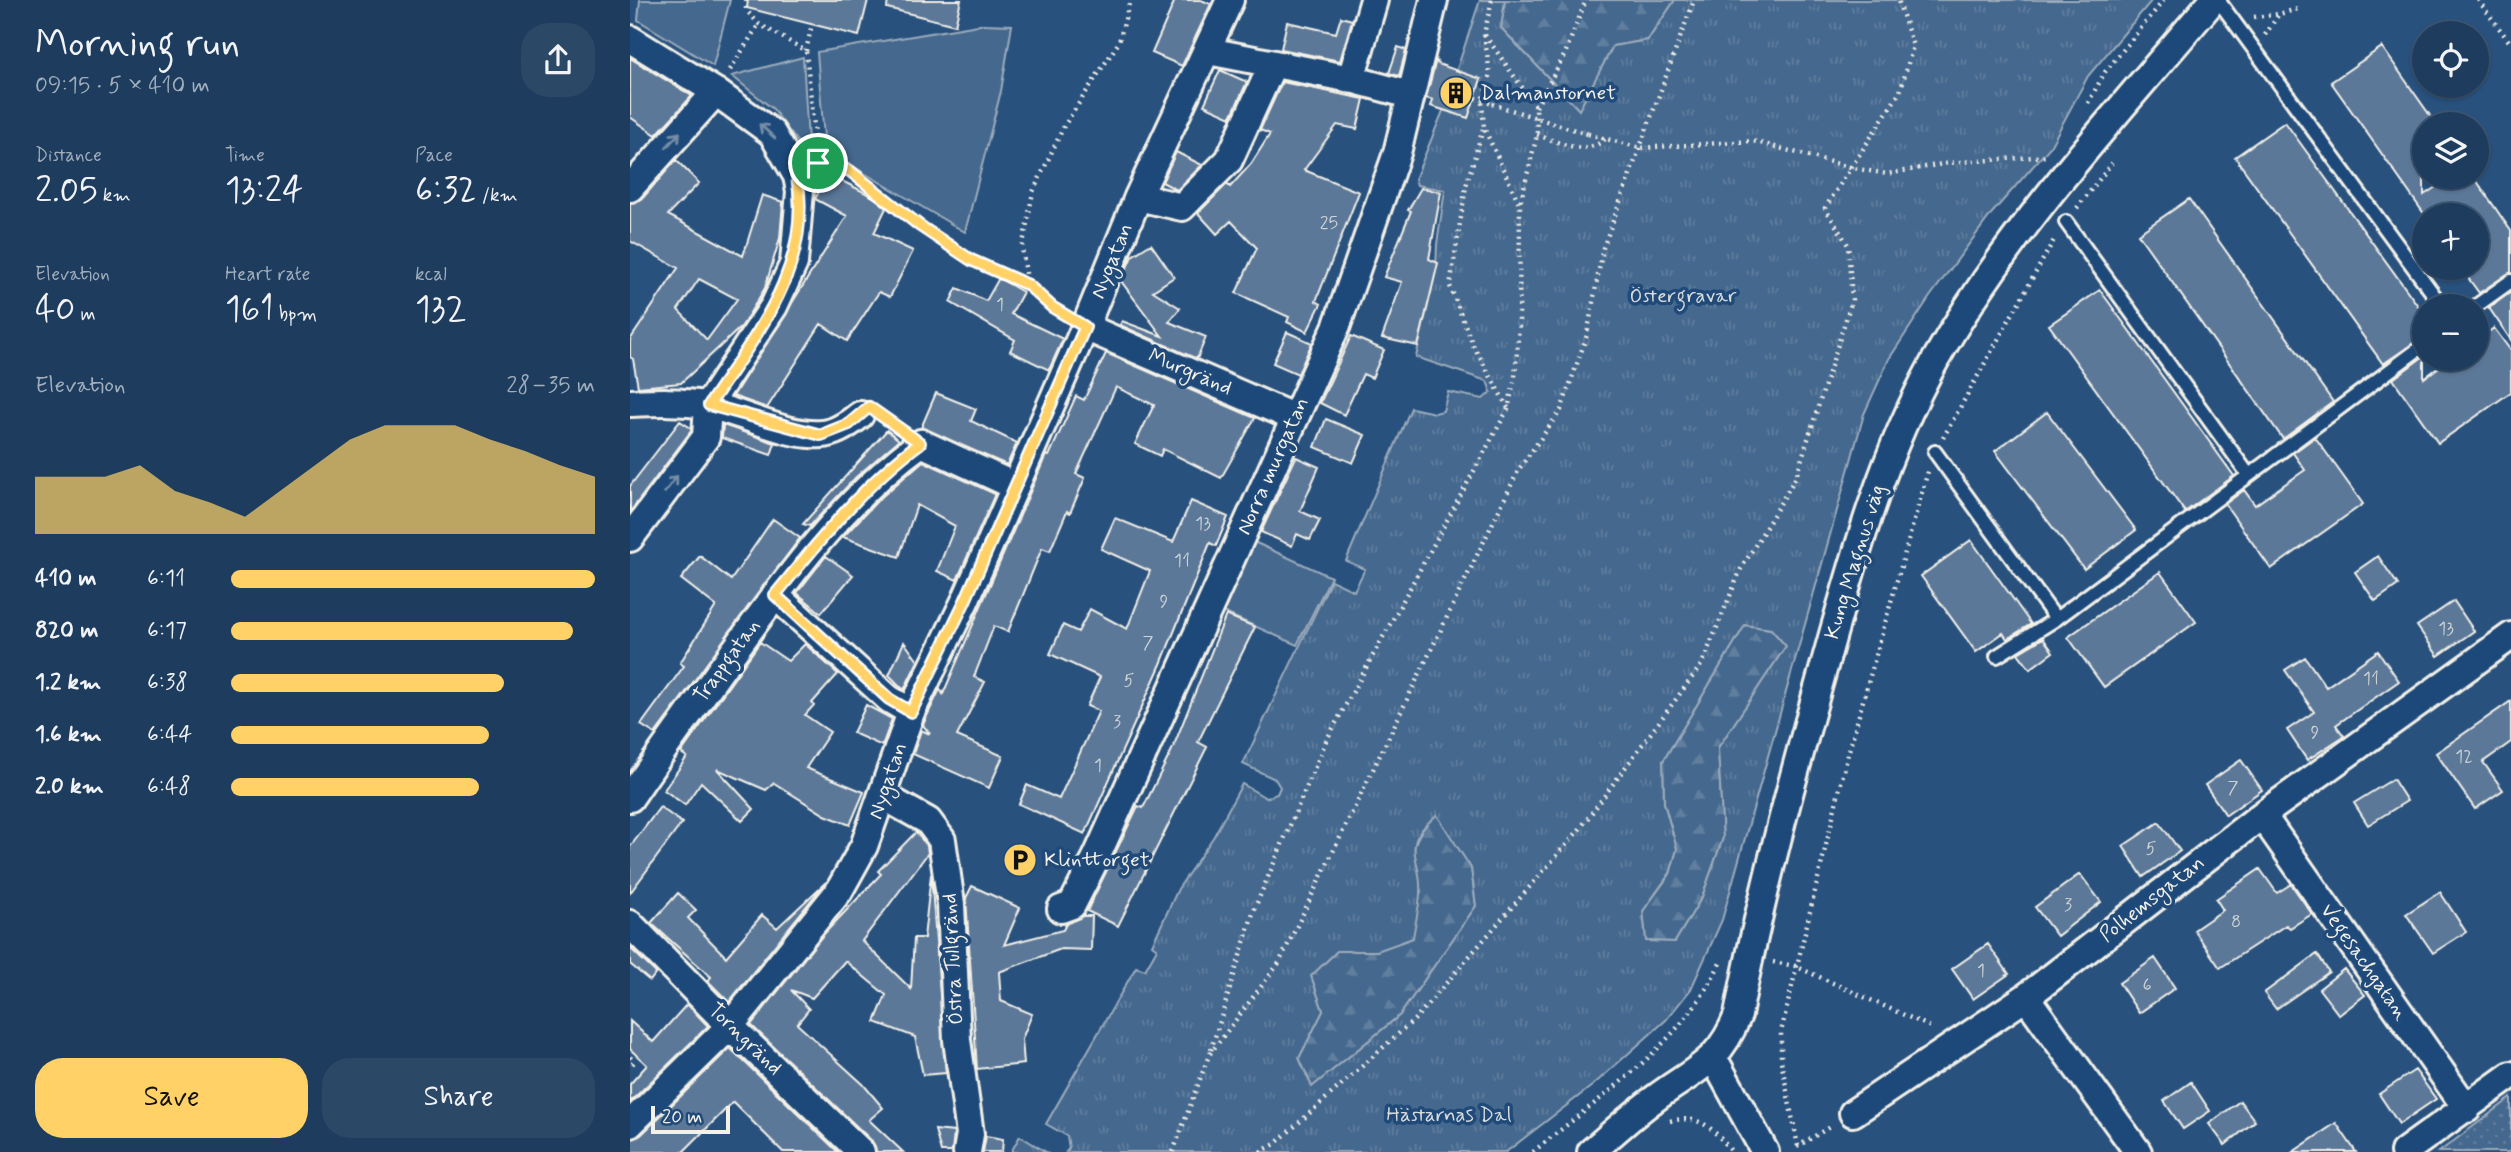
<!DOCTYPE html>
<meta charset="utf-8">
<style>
body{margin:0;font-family:Mynerve,sans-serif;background:#2b4867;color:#f1f3f6;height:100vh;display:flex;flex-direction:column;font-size:26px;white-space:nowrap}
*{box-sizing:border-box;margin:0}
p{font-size:23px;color:#a1aebc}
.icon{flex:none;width:38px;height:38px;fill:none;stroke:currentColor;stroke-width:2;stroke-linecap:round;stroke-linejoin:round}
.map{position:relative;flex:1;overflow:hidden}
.drawer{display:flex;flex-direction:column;background:#1e3d5e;width:630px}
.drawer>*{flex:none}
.tools{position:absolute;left:1782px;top:21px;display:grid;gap:14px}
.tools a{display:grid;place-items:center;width:77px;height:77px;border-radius:50%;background:#1e3d5e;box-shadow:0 2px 5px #0004,0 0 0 2px #3c5673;font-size:35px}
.scale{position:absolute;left:21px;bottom:18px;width:79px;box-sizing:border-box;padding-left:7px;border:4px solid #f4f1e8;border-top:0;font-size:19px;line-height:24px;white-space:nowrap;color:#f4f1e8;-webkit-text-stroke:5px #1f4a7a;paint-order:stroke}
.pin{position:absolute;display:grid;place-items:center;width:60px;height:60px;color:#fff;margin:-30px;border:4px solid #fff;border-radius:50%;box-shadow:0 2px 7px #0007}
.round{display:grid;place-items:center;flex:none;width:74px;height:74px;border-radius:28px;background:#2b4867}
.summary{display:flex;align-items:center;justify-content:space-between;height:119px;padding:0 35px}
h1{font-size:38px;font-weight:600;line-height:52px}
.stats{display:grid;grid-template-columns:repeat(3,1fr);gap:10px;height:119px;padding:7px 35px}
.stats div{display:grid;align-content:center}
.stats b{font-size:35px;font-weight:600}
.stats small{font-size:19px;font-weight:400}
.stats p{font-size:19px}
.chart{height:196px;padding:14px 35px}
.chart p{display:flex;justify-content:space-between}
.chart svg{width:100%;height:126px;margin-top:7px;fill:#ffd166;opacity:.7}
.button{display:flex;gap:14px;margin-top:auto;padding:14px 35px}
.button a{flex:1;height:80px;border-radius:28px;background:#ffd166;color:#111;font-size:28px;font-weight:600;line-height:80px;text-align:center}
.button a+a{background:#2b4867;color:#f1f3f6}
ul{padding:0 35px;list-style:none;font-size:23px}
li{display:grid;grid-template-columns:112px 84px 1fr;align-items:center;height:52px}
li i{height:18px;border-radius:9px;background:#ffd166}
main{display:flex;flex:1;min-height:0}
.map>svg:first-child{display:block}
.grass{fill:#45688e;stroke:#9cacbb;stroke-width:2}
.forest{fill:url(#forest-firs);stroke:#9cacbb;stroke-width:2}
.park{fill:url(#park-tufts);stroke:#9cacbb;stroke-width:2;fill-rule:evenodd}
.garden{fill:url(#garden-dots);stroke:#9cacbb;stroke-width:2}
.building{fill:#5b7899;stroke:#f4f1e8;stroke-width:2;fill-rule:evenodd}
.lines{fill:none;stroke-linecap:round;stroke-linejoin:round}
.service-casing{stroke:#f4f1e8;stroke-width:18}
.minor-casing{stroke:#f4f1e8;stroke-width:32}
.path{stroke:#f4f1e8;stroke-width:4.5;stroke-dasharray:2 5;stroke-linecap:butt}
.service{stroke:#1f4a7a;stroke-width:12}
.minor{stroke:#1f4a7a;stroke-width:26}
.path-bridge{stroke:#f4f1e8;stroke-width:4.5;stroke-dasharray:2 5;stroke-linecap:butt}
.oneway{stroke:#748da6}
.route-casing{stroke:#fff;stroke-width:14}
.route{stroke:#ffd166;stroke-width:9}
.labels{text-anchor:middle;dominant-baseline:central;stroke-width:7;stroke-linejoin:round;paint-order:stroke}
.number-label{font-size:18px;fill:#ced3d4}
.poi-label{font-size:21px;fill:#f4f1e8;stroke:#1f4a7a;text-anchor:start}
.street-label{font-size:21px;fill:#f4f1e8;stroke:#1f4a7a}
.park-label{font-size:21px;fill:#dadcda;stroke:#1f4a7a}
</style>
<main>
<section class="drawer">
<div class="summary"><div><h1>Morning run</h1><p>09:15 · 5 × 410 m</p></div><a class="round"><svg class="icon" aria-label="share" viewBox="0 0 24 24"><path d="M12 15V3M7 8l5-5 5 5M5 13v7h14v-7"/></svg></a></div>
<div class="stats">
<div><p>Distance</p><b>2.05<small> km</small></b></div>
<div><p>Time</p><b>13:24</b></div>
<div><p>Pace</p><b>6:32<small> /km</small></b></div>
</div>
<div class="stats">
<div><p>Elevation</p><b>40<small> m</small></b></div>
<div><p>Heart rate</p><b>161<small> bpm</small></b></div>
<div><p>kcal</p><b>132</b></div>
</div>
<div class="chart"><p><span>Elevation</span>28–35 m</p>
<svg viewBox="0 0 160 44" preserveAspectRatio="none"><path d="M0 44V24L10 24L20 24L30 20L40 29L50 33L60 38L70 29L80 20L90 11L100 6L110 6L120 6L130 11L140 15L150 20L160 24V44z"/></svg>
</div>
<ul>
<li><b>410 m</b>6:11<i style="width:100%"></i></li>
<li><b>820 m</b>6:17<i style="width:94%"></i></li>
<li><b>1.2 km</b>6:38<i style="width:75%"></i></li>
<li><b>1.6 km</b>6:44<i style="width:71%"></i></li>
<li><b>2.0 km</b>6:48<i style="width:68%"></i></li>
</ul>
<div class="button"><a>Save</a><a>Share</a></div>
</section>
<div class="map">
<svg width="1881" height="1152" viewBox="0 0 1881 1152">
<defs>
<pattern id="forest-firs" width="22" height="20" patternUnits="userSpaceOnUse" patternTransform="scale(1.75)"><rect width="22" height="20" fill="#45688e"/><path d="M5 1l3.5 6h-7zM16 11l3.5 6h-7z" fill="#607e9e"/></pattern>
<pattern id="park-tufts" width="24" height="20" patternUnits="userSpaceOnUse" patternTransform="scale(1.75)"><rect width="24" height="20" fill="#45688e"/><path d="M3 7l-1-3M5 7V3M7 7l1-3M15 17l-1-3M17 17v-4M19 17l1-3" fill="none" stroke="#607e9e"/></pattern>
<pattern id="garden-dots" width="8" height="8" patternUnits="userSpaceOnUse" patternTransform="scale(1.75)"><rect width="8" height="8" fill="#45688e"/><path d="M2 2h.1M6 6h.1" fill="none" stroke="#607e9e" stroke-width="1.8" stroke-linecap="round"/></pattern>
</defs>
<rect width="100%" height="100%" fill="#28517e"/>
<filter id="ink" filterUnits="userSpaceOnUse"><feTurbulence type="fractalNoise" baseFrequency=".0143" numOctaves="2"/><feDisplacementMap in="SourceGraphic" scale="14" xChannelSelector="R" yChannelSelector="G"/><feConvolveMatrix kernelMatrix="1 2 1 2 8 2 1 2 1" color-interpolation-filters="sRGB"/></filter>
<g filter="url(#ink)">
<!-- grass -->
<path class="grass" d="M10 0H100L83 66 8 20Z
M354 24 382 25 371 91 335 232 195 150 187 52Z
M173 57 179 158 143 109 102 76Z
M624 542 701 577 667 645 593 612Z"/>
<!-- forest -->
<path class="forest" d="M875 0H1045L1018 40 983 46 950 111 871 28Z
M1115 625 1141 629 1156 646 1088 748 1093 838 1072 897 1045 942 1016 941 1013 911 1040 874 1047 849 1034 803 1033 761Z
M807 814 841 868 846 906 770 1015 682 1087 669 1058 693 1011 681 976 707 951H747L791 892C783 853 776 843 807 814Z"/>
<!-- park -->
<path class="park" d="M850 0H875L871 28 949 110 983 46 1018 40 1045 0H1522L1458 76 1420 147 1362 213 1299 298 1259 359 1234 414 1092 920 1061 989 1036 1020 962 1086 876 1152H436L439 1148 437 1136 416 1124 506 967 515 970 527 949 522 945 548 889 584 836 612 784 636 798 647 794 650 787 645 779 613 764 701 580 724 591 735 569 716 561 781 408 805 413 813 411 818 392 853 399 861 392 857 381 786 357 806 270 807 244 815 190 787 185 785 179 813 111ZM1115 625 1141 629 1156 646 1088 748 1093 838 1072 897 1045 942 1016 941 1013 911 1040 873 1047 849 1034 803 1033 761ZM807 815 841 868 846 906 770 1015 682 1087 669 1058 693 1011 681 976 707 951H747L783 938C785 924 789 909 790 894 793 856 767 847 807 815Z
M390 1136 416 1152H381Z"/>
<!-- garden -->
<path class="garden" d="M1881 1098V1152H1809Z"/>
<!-- building -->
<path class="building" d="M118 0H238L229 36 117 8Z
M258 0H331L325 25 257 8Z
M545 0H571L581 4 552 66 522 53Z
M711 17 722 20 710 61 651 49 657 22 706 33Z
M768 47 776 50 769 76 759 73Z
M1752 47 1806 124H1794V195L1821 177H1844L1881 231V272L1849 293 1831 268H1846V215H1795L1701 82Z
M0 58 62 96 26 135 0 117Z
M806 60 808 64 851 79 838 118 801 106 803 100 796 98Z
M590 70 617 82 601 117 574 105Z
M652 82 734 99 727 129 707 125 674 170 729 192 686 301 691 304 677 332 657 322 659 317 606 293 627 248 601 221 587 234 568 213 597 184 600 187 621 164 640 134 630 130Z
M1655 122 1794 314V336L1753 364 1605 157Z
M546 152 572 165 547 190 532 182Z
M46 160 69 183 38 215 113 256 132 195 153 202 150 238 135 288 112 326 51 383 8 387 3 359 0 357V340L48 268 0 241V203L12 199ZM69 279 107 299 77 340 48 310Z
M198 174 258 204 244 233 283 251 260 297 249 292 217 341 191 324 137 408 103 396 217 216 185 199Z
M791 188 811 192 799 259 808 263 788 346 752 338 772 282 754 277 781 211 778 210Z
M1559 199 1703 402 1653 439 1508 234Z
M521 244 544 277 523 291 550 308 539 322 576 337 567 359 490 325 492 321 532 336 491 281 502 256Z
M369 278 393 292 381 314 433 339 419 370 380 351 385 340 320 302 327 288 356 301Z
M1470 290 1604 476 1555 512 1419 325Z
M1881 292V340L1859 308Z
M1864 328 1881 351V392L1808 443 1763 379 1794 356V378L1820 359H1846V341Z
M657 332 682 343 668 374 643 363Z
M721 336 754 350 742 378 733 374 714 415 690 403Z
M476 353 625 418 591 478 533 449 530 456 505 444 524 405 486 387 446 474 455 478 440 513 437 511 420 551 412 548 378 632 364 626 344 677 355 682 327 736 373 756 359 788 283 754 291 730 300 734 293 725 296 718 310 689 313 694 416 455 419 456 446 396 454 400Z
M306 393 346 409 341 421 387 443 377 465 291 428Z
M1417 412 1506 530 1454 569 1365 451Z
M696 419 735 435 723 463 685 447Z
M50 421 61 428V431L0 512V486Z
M93 425 145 443 141 455 92 438Z
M257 430 269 440 226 477 180 526 173 524Z
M1685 437 1733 504 1641 569 1595 504 1614 490 1625 505 1675 470 1663 453Z
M666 457 689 467 670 511 690 520 680 540 667 534 662 546 631 532Z
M293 461 365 494 327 580 307 571 325 526 287 505 269 557 213 537 248 500Z
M561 501 598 517 586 546 580 543 531 664 455 834 389 804 397 785 429 799 469 711 457 706 470 677 420 654 433 625 448 632 460 609 497 629 520 571 471 549 485 518 543 542Z
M143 519 170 538 25 734 11 725 54 666 50 663 86 606 51 579 70 556 101 580Z
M1341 540 1401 624 1377 639 1373 633 1346 652 1291 576Z
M196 556 223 575 191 613 167 593Z
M1748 556 1768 585 1745 601 1725 572Z
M1530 572 1566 622 1474 687 1438 637Z
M1824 601 1844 631 1808 656 1787 626Z
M596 615 625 627 568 742 577 747 488 926 457 911 508 806 513 808 542 750Z
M1413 638 1423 652 1400 669 1388 653Z
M130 642 158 661 175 644 208 674 182 703 184 705 175 715 200 732 176 768 234 792 220 825 195 815 144 783 136 790 87 769 124 809 112 821 71 782 55 805 34 790 57 757 51 753Z
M274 642 288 661 274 690 259 675Z
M1748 651 1769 681 1706 725 1714 736 1677 760 1657 730 1684 712 1655 670 1675 657 1696 687Z
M1881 701V742L1853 762 1873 790 1845 809 1806 753Z
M236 705 262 719 252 746 223 733Z
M1611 760 1632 790 1596 815 1575 785Z
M1763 779 1777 801 1738 825 1724 803Z
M30 807 52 823 0 893V847Z
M1529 822 1550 851 1513 877 1493 846Z
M286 832 297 846 298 853 232 941 281 989 284 938H294L301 874 316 1073 293 1075 285 1037 245 1022 256 995 215 961 182 998 161 990 179 1009 167 1024 233 1084 253 1108 239 1120 273 1152H246L242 1141 121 1025 193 935 251 874 248 871Z
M1630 869 1647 893 1661 884 1682 914 1660 928 1656 925 1590 968 1564 930 1593 910 1586 899Z
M1450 874 1471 902 1427 936 1405 907Z
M196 882 99 1002 78 981 81 977 21 923 48 893 66 910 58 918 96 957 132 915 147 928Z
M342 886 390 908 374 945 433 930 436 924 452 916H462L461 950 431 949 369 972 371 1001 402 1014 392 1039 394 1064 347 1069 336 898Z
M1810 892 1836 932 1803 953 1776 914Z
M1358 944 1379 974 1343 999 1322 969Z
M0 948 26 973 20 981 0 964Z
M1687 954 1699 972 1646 1009 1634 993Z
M1525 958 1545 988 1509 1013 1489 983Z
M1714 969 1735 995 1709 1015 1689 989Z
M57 1004 78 1026 0 1102V1084L17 1065 0 1049V1021L23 1042Z
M100 1048 208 1152H153L103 1102 53 1152H0V1139L11 1135Z
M1785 1070 1806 1099 1769 1124 1749 1094Z
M1561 1082 1580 1111 1553 1129 1534 1101Z
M1610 1101 1625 1121 1595 1145 1579 1124Z
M1706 1123 1726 1152H1663Z
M305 1130 324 1132 322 1152H311Z
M356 1136 373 1139 372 1152H353Z"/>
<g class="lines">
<defs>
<path id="service" d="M1588 0 1812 306
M1436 222 1618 474
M1846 306 1881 281
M1305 452 1426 619
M1367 656 1426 619 1794 345"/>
<path id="minor" d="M0 39 86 92 142 133 167 176 170 191 164 263 144 306 78 405 76 437 0 538
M578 51 721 79 780 95
M721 79 744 0
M0 188 86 92
M508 197 552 207 599 160 642 66
M455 327 665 418
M0 403C26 402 50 401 76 405 111 411 156 437 192 434 206 433 219 424 230 415
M145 595 259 699 281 712
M253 796 298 821 312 840 321 904 327 1040 340 1134 337 1152
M0 798C33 749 68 702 102 654 157 578 215 498 291 443L385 486
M1632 815 1837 1109
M431 909 442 905 466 858 707 325 767 153 804 0
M0 924 100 1026 231 1152
M1396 997 1508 1152
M1084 1059 1135 1152
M1223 1113 1396 997 1632 815 1881 636
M0 1124 100 1026 209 891 234 846 281 712 335 601 455 327 508 197 600 0
M961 1152C981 1135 1001 1116 1023 1100 1062 1070 1088 1066 1108 1015 1130 899 1161 784 1193 670 1223 562 1251 457 1306 359 1381 227 1486 115 1583 0
M1774 1152 1881 1075"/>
</defs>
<!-- service casing -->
<use href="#service" class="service-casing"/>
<!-- minor casing -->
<use href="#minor" class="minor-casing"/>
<!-- path -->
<path class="path" d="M116 0V10L129 24 176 51 187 155
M1848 0 1881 44
M1624 17 1649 14
M855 35 906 107 907 135 890 204
M1635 35 1649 14 1668 9
M176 51 182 24
M100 70 129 24
M845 98 862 104
M1458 103 1475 72 1534 0
M906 107 935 54 956 0
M853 129 836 186 820 286 842 343 878 408
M958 134 1010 148 1123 141 1223 168 1257 174 1318 163 1418 156
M907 135C930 142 955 157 975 139
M189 163 220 171 290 226 341 260 397 284
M1447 208 1482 163
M433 313 398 285 392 249 403 192 434 126 489 42 500 0
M254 417 270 428
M1313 438 1425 238
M1143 962 1165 966 1303 1028
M581 1050 624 910 696 741 878 409 885 377 889 326 890 205 854 128 852 101 860 74 854 34 862 0
M0 1057 4 1062 0 1067
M1040 1121C1072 1114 1083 1129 1102 1152
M1168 1146 1151 1061V1032L1218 754 1298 471
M1167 1147 1201 1126
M543 1152 579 1055 649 963 889 469 931 410 957 335 973 248 1064 0
M630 1152 645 1144 785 1019 949 830 1072 664 1111 569 1166 477 1222 300 1218 245 1195 208 1270 92 1283 46 1268 0
M903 1152C971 1096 1052 1045 1090 963"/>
<!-- service -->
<use href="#service" class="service"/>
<!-- minor -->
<use href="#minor" class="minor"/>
<!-- path-bridge -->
<path class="path-bridge" d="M862 104 958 134"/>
</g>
<!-- one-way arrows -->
<defs><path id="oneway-shaft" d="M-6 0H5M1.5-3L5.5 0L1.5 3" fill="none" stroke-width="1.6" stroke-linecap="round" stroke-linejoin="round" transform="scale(1.75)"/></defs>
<g class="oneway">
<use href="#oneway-shaft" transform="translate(137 131) rotate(-138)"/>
<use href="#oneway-shaft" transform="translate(43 140) rotate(-48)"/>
<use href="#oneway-shaft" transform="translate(41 484) rotate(-53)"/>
</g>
</g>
<g class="lines" filter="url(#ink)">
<defs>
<path id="route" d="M188 163 220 171 290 226 341 260 398 285 422 307 455 327 335 601 281 712 259 699 145 595C189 541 234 484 290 443L239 407 219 424 191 435 79 405C126 334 183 268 167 176Z"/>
</defs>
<!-- route casing -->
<use href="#route" class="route-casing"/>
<!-- route -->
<use href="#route" class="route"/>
</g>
<!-- icons -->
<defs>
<symbol id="building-disc" viewBox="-11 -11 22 22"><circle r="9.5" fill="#ffd166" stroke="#1f4a7a"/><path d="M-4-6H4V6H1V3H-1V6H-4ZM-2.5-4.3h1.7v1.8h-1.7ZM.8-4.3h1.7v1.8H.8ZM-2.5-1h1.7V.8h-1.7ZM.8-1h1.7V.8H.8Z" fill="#111"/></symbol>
<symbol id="parking-disc" viewBox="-11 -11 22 22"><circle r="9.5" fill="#ffd166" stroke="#1f4a7a"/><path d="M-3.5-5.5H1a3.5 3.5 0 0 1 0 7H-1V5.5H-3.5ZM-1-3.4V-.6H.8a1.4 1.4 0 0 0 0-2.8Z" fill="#111"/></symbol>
</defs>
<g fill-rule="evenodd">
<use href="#building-disc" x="807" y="74" width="38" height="38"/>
<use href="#parking-disc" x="371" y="841" width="38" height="38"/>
</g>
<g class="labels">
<!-- number labels -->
<g class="number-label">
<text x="699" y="223">25</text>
<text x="370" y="305">1</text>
<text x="573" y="524">13</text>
<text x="552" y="561">11</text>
<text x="534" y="602">9</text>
<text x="1816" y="629">13</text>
<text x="518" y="643">7</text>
<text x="1741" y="679">11</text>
<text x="499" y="681">5</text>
<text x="487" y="722">3</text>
<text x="1685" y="733">9</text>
<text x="1834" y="757">12</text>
<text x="468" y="766">1</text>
<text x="1603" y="788">7</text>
<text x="1521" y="849">5</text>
<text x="1438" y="905">3</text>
<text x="1606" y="922">8</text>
<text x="1351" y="971">1</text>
<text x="1517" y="985">6</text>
</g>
<!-- poi labels -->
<g class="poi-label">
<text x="850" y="93">Dalmanstornet</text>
<text x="414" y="860">Klinttorget</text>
</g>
<!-- street labels -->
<g class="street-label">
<text transform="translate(482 261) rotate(-68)">Nygatan</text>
<text transform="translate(560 372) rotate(23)">Murgränd</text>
<text transform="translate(643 466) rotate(-66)">Norra murgatan</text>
<text transform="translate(1225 562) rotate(-73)">Kung Magnus väg</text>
<text transform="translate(97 661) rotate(-54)">Trappgatan</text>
<text transform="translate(258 781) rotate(-71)">Nygatan</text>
<text transform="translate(1522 899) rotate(-38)">Polhemsgatan</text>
<text transform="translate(323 959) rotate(-93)">Östra Tullgränd</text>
<text transform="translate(1734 962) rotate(55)">Vegesachgatan</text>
<text transform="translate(115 1039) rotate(44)">Torngränd</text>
</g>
<!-- park labels -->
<g class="park-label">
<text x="1053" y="296">Östergravar</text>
<text x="819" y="1115">Hästarnas Dal</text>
</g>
</g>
</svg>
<div class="tools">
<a><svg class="icon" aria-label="locate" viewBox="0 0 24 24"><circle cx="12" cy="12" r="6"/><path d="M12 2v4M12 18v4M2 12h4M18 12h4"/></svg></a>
<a><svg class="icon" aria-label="layers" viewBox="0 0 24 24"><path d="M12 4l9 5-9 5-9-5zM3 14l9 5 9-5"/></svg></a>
<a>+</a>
<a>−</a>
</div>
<div class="scale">20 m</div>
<div class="pin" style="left:188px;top:163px;background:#1e9e55"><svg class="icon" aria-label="arrive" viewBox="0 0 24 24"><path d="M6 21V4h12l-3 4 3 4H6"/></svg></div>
</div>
</main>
